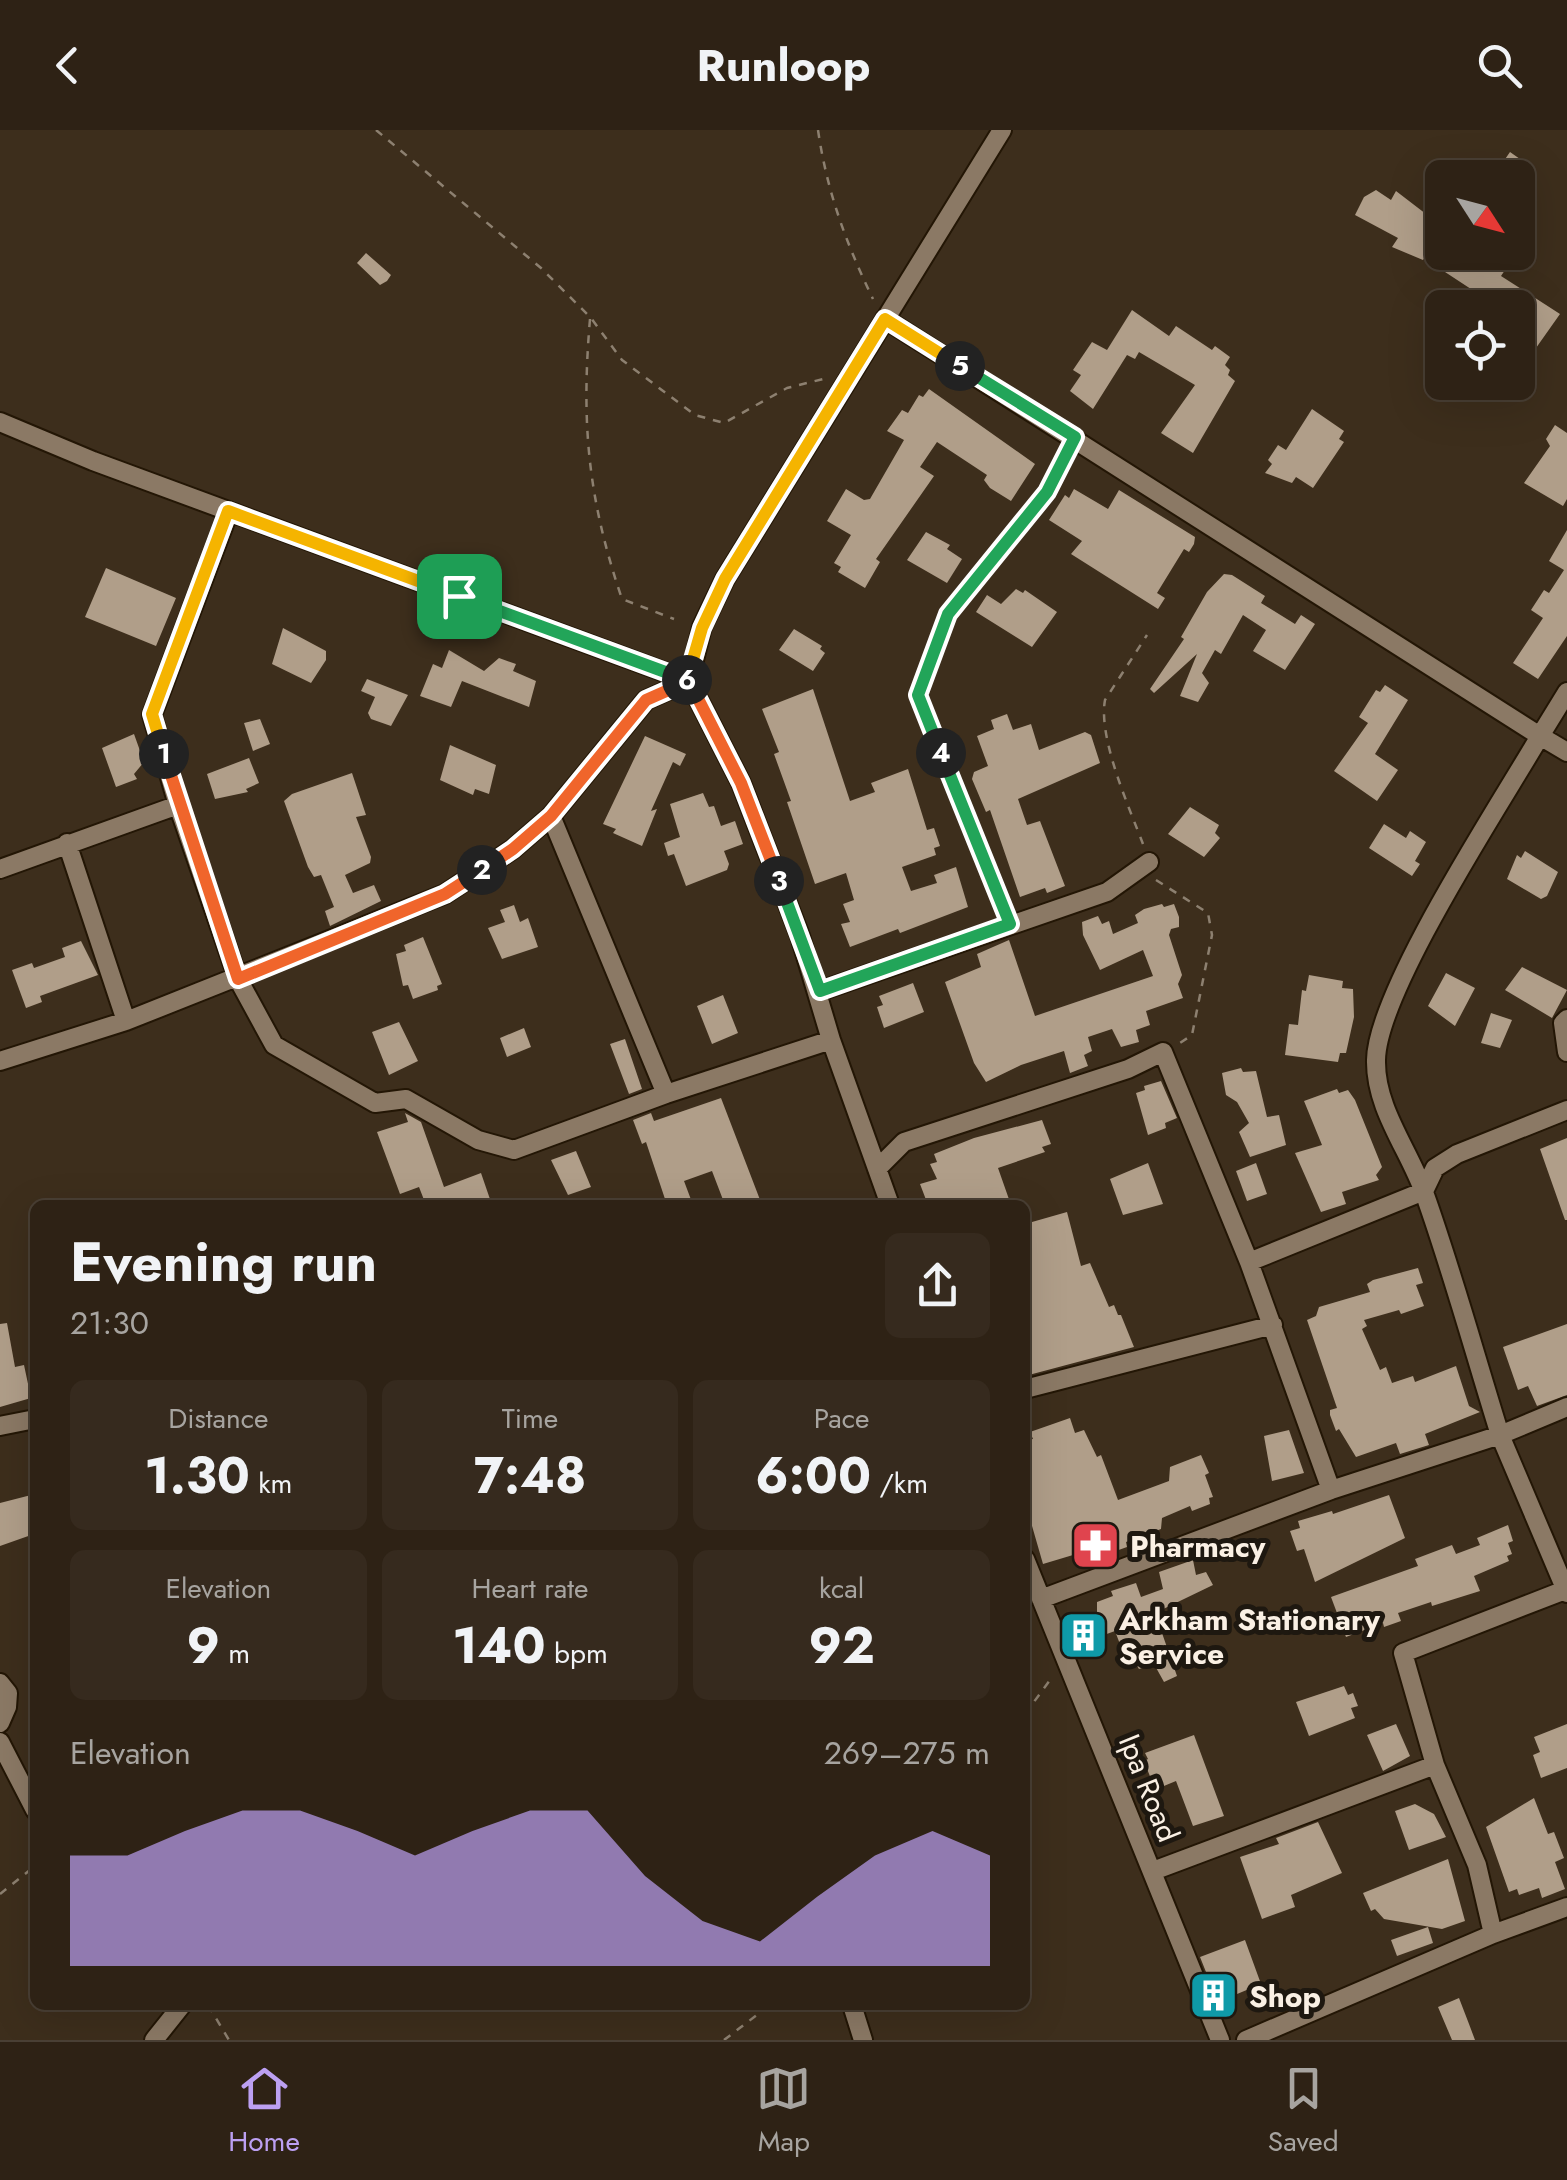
<!DOCTYPE html>
<meta charset="utf-8">
<style>
body{margin:0;font-family:Jost,sans-serif;background:#362a1e;color:#f1f3f6;height:100vh;display:flex;flex-direction:column;font-size:38px;white-space:nowrap}
*{box-sizing:border-box;margin:0}
p{font-size:32px;color:#a7a4a0}
.icon{flex:none;width:55px;height:55px;fill:none;stroke:currentColor;stroke-width:2;stroke-linecap:round;stroke-linejoin:round}
.map{position:relative;flex:1;overflow:hidden}
.side{position:absolute;left:30px;top:1070px;width:1000px;height:810px;display:flex;flex-direction:column;background:#2e2215;border-radius:15px;box-shadow:0 10px 40px #0002,0 0 0 2px #493f34}
.side>*{flex:none}
.needle{width:65px;rotate:126deg}
.controls{position:absolute;left:1425px;top:30px;display:grid;gap:20px}
.controls a{display:grid;place-items:center;width:110px;height:110px;border-radius:15px;background:#2e2215;box-shadow:0 10px 40px #0002,0 0 0 2px #493f34;font-size:50px}
.pin{position:absolute;display:grid;place-items:center;width:85px;height:85px;color:#fff;margin:-42px;border-radius:20px;box-shadow:0 5px 15px #0006}
.km{position:absolute;width:50px;height:50px;margin:-25px;border-radius:50%;background:#222;color:#fff;font-size:28px;line-height:50px;text-align:center}
.round{display:grid;place-items:center;flex:none;width:105px;height:105px;border-radius:15px;background:#362a1e}
.head{display:flex;align-items:center;justify-content:space-between;height:170px;padding:0 40px}
h1{font-size:55px;font-weight:700;line-height:75px}
.stats{display:grid;grid-template-columns:repeat(3,1fr);gap:15px;height:170px;padding:10px 40px}
.stats div{display:grid;align-content:center;border-radius:15px;background:#362a1e;text-align:center}
.stats b{font-size:50px;font-weight:700}
.stats small{font-size:28px;font-weight:400}
.stats p{font-size:28px}
.chart{height:280px;padding:20px 40px}
.chart p{display:flex;justify-content:space-between}
.chart svg{width:100%;height:180px;margin-top:10px;fill:#bca0f2;opacity:.7}
header{display:flex;justify-content:space-between;align-items:center;height:130px;padding:0 40px;background:#2e2215;font-size:45px;font-weight:700}
.tabs{display:flex;justify-content:space-around;align-items:center;height:140px;border-top:2px solid #493f34;background:#2e2215;font-size:28px;color:#a7a4a0}
.tabs a{display:grid;justify-items:center;gap:5px}
.tabs .active{color:#bca0f2}
.map>svg:first-child{display:block}
.building{fill:#b09e89}
.lines{fill:none;stroke-linecap:round;stroke-linejoin:round}
.street-casing{stroke:#231605;stroke-width:22}
.path{stroke:#8d8070;stroke-width:2.5;stroke-dasharray:8 8;stroke-linecap:butt}
.street{stroke:#8b7965;stroke-width:18}
.split-1-casing{stroke:#fff;stroke-width:20}
.split-2-casing{stroke:#fff;stroke-width:20}
.split-3-casing{stroke:#fff;stroke-width:20}
.split-4-casing{stroke:#fff;stroke-width:20}
.split-5-casing{stroke:#fff;stroke-width:20}
.split-6-casing{stroke:#fff;stroke-width:20}
.split-7-casing{stroke:#fff;stroke-width:20}
.split-1{stroke:#f5b400;stroke-width:12}
.split-2{stroke:#f0652b;stroke-width:12}
.split-3{stroke:#f0652b;stroke-width:12}
.split-4{stroke:#22a559;stroke-width:12}
.split-5{stroke:#22a559;stroke-width:12}
.split-6{stroke:#f5b400;stroke-width:12}
.split-7{stroke:#22a559;stroke-width:12}
.labels{text-anchor:middle;dominant-baseline:central;stroke-width:10;stroke-linejoin:round;paint-order:stroke}
.poi-label{font-size:30px;font-weight:bold;fill:#faf0e4;stroke:#1e1810;text-anchor:start}
.street-label{font-size:30px;fill:#faf0e4;stroke:#1e1810}
</style>
<header><svg class="icon" aria-label="back" viewBox="0 0 24 24"><path d="M15 5l-7 7 7 7"/></svg>Runloop<svg class="icon" aria-label="search" viewBox="0 0 24 24"><circle cx="10" cy="10" r="6"/><path d="M15 15l6 6"/></svg></header>
<div class="map">
<svg width="1567" height="1910" viewBox="0 0 1567 1910">
<rect width="100%" height="100%" fill="#3d2e1c"/>
<!-- building -->
<path class="building" d="M1510 22 1533 38 1527 48H1492Z
M1376 60 1391 70 1396 61 1439 94 1432 103 1438 107 1423 130 1392 117 1398 108 1355 85 1364 67Z
M1457 122H1491L1487 129 1505 140 1501 146 1560 184 1536 218 1518 205V178H1464L1474 161 1445 142Z
M366 123 391 145 387 151 380 155 357 133Z
M1132 180 1169 206 1176 196 1212 220 1215 216 1230 227 1225 235 1230 240 1228 245 1235 251 1193 323 1161 303 1195 255 1139 222 1135 229 1127 225 1093 279 1070 261 1081 245 1073 240 1092 212 1107 220Z
M929 259 1035 334 1011 371 990 358 984 350 987 345 937 312 920 337 934 346 876 429 880 432 865 458 838 442 841 437 834 433 851 405 827 391 846 359 864 370 870 369 904 310 887 301 902 280 908 283 919 265 923 267Z
M1312 279 1344 301 1339 309 1344 312 1313 358 1296 347 1292 353 1265 343 1272 334 1268 330 1278 315 1286 320Z
M1555 295 1567 303V369L1563 376 1524 353 1550 316 1546 309Z
M1074 359 1108 379 1119 360 1195 407 1194 414 1189 422 1184 419 1157 463 1165 468 1158 479 1071 424 1082 411 1049 390 1065 365 1069 368Z
M1567 400V506L1538 549 1513 533 1543 488 1531 480 1544 460 1549 463 1564 440 1549 431Z
M926 402 950 415 947 419 962 429 947 453 907 430Z
M106 438 176 468 156 516 85 487Z
M1224 444 1232 445 1265 466 1261 473 1295 494 1301 485 1315 494 1285 540 1253 521 1266 500 1243 485 1221 524 1215 520 1202 543 1209 553 1198 572 1180 566 1197 524 1154 563 1150 559 1184 509 1181 507 1207 462Z
M1016 459 1023 463 1025 460 1057 482 1032 517 976 482 987 465 1001 474Z
M283 498 326 521V530L311 553 272 534Z
M794 499 822 516 820 519 825 523 813 541 779 520Z
M449 520 484 541 499 528 516 534 513 541 536 551 529 577 462 551 451 577 420 566 433 534 442 538Z
M367 549 408 565 391 596 371 589 368 583 375 567 361 561Z
M1385 555 1408 570 1375 624 1398 640 1377 671 1334 641 1368 593 1359 587 1376 560 1380 562Z
M813 559 850 671 875 662 871 653 908 639 927 700 934 698 940 716 934 718 936 725 902 737 911 761 937 753 934 745 956 737 968 777 900 803 898 799 850 817 841 794 850 792 843 774 854 770 846 743 815 754 787 672 791 671 774 624 779 622 762 579Z
M1007 584 1013 600 1031 594 1039 620 1085 602 1091 605 1100 633 1018 669 1027 695 1040 691 1065 756 1047 763 1045 758 1020 767 990 680 986 682 972 649 974 642 988 636 977 606 994 599 991 590Z
M260 589 270 614 253 621 244 593Z
M134 604 144 632 134 644 137 649 116 657 102 618Z
M645 606 686 624 680 636 673 632 651 681 657 679 642 716 613 703 616 699 603 694Z
M450 615 496 635 489 664 475 659 473 665 440 650Z
M249 628 259 653 246 659 248 662 215 669 207 644Z
M352 643 366 685 356 687 371 727 370 733 345 745 353 763 374 755 381 771 330 796 325 781 334 777 321 745 314 747 308 737 284 671 292 664Z
M703 663 709 677 714 676 721 696 735 691 743 714 724 721 729 734 727 740 686 756 674 724 668 726 664 713 680 707 670 674Z
M1190 677 1219 695 1215 703 1220 708 1204 727 1168 704Z
M1384 694 1406 708 1410 701 1426 712 1415 731 1420 734 1412 746 1369 718Z
M1525 721 1558 742 1547 766 1541 769 1507 749 1517 725 1521 728Z
M1162 774 1164 777 1174 774 1179 787V797L1171 799 1169 805 1182 845 1178 854 1183 868 1146 881 1150 895 1136 900 1139 912 1121 917 1112 899 1088 907 1092 921 1084 925 1088 936 1070 943 1064 921 1021 935 986 952 974 933 945 852 981 837 977 824 1009 810 1035 886 1153 846 1143 820 1100 840 1083 805 1082 792 1098 786 1102 794 1109 791 1113 804 1138 793 1135 785 1144 779Z
M514 775 520 792 528 788 538 817 502 829 488 798 505 792 500 780Z
M423 807 442 854 437 856 438 860 413 869 408 855 403 856 396 824 406 821 404 815Z
M81 811 98 845 40 866 42 872 26 878 12 840 32 833 34 838 65 827 62 818Z
M1522 837 1567 860 1552 888 1505 860Z
M1446 843 1475 858 1455 896 1428 876Z
M1309 845 1343 851 1342 858 1353 859 1354 887 1346 923H1340L1338 932 1285 925 1289 894 1298 895 1302 860 1306 861Z
M913 853 924 882 884 898 877 877 883 875 879 866Z
M723 865 738 903 712 914 697 876Z
M1491 883 1512 890 1500 918 1481 913Z
M399 892 418 931 389 945 372 902Z
M524 898 531 917 507 927 500 908Z
M625 909 642 959 629 964 610 914Z
M1241 938 1243 942 1256 941 1267 987 1279 985 1286 1015 1250 1027 1239 1002 1249 993 1237 972 1226 965 1222 943Z
M1161 951 1177 988 1165 993 1166 998 1148 1005 1136 963 1145 960 1144 956Z
M1337 959 1339 963 1348 960 1355 970 1382 1037 1376 1045 1379 1050 1342 1062 1346 1074 1321 1082 1295 1023 1322 1015 1304 971Z
M721 968 762 1075H725L712 1041 684 1051 693 1075H667L646 1012 642 1014 633 990 651 983 654 991Z
M405 983 421 992 444 1057 481 1043 492 1075H426L419 1057 400 1064 377 1002 408 992Z
M1042 990 1051 1014 1042 1017 1045 1022 998 1038 1011 1075H928L920 1054 937 1049 930 1034 937 1032 934 1024 974 1008Z
M1567 1008V1090H1565L1540 1019Z
M576 1021 591 1057 568 1065 551 1030Z
M1148 1033 1163 1074 1123 1085 1110 1049Z
M1256 1033 1267 1064 1247 1071 1236 1041Z
M1067 1082 1081 1136 1090 1133 1109 1177 1114 1175 1118 1185H1121L1134 1217 1025 1246V1094Z
M1418 1138 1423 1153 1416 1155 1424 1176 1401 1184 1399 1180 1364 1190 1367 1196 1362 1199 1380 1240 1386 1237 1392 1253 1413 1246 1415 1252 1456 1236 1469 1276 1480 1282 1425 1304 1429 1315 1400 1324 1396 1313 1356 1327 1339 1299 1336 1301 1330 1285V1280L1337 1278 1307 1190 1316 1186 1319 1177 1370 1162 1367 1154 1373 1150Z
M7 1193 15 1237 24 1235 31 1268 0 1277V1194Z
M1567 1194V1265L1537 1276 1528 1256 1518 1260 1503 1217Z
M1070 1288 1075 1303 1084 1300 1097 1327 1101 1325 1118 1370 1169 1351 1170 1337 1201 1325 1209 1343 1205 1345 1213 1367 1209 1368 1210 1374 1192 1381 1190 1376 1162 1388 1161 1399 1126 1412 1127 1417 1102 1426 1100 1422 1086 1427 1083 1422 1043 1434 1028 1382 1025 1383V1310L1033 1309 1030 1302Z
M1289 1300 1304 1343 1272 1351 1264 1306Z
M35 1364 34 1404 0 1416V1373Z
M1389 1365 1405 1408 1315 1452 1304 1419 1297 1421 1290 1401 1300 1398 1298 1391 1332 1381 1333 1384Z
M1508 1395 1513 1411 1508 1413 1512 1424 1507 1426 1509 1431 1474 1446 1480 1461 1432 1476 1431 1472 1398 1483 1401 1491 1384 1497 1383 1493 1346 1507 1331 1467 1418 1436 1415 1429 1452 1415 1456 1424 1480 1415 1477 1408Z
M1193 1430 1196 1445 1206 1442 1213 1455 1155 1483 1177 1546 1164 1552 1154 1534 1139 1539 1132 1528 1126 1530 1115 1501 1082 1513 1074 1491 1097 1485V1472L1113 1466 1111 1461 1136 1453 1141 1467 1163 1459 1159 1442Z
M1344 1556 1348 1565 1353 1563 1358 1576 1351 1578 1355 1588 1309 1606 1296 1572Z
M1396 1594 1410 1626 1383 1641 1367 1605Z
M1567 1594V1638L1541 1648 1533 1625 1540 1622 1534 1607Z
M1194 1605 1224 1686 1193 1696 1176 1651 1159 1658 1158 1652 1153 1654 1144 1631 1148 1629 1145 1623Z
M1534 1668 1548 1704 1554 1702 1564 1728 1555 1732 1565 1759 1542 1768 1539 1758 1519 1765 1517 1759 1509 1762 1486 1697Z
M1415 1674 1434 1684 1446 1707 1409 1720 1395 1681Z
M1318 1692 1342 1743 1291 1765 1295 1777 1262 1789 1240 1727 1279 1714 1276 1708Z
M1448 1729 1465 1791 1442 1799 1384 1789 1375 1779 1371 1781 1363 1763Z
M1428 1797 1433 1813 1397 1826 1391 1810Z
M1245 1810 1261 1854 1218 1872 1200 1827Z
M1459 1868 1469 1894 1475 1910H1452L1438 1877Z"/>
<g class="lines">
<defs>
<path id="street" d="M0 292 93 331 689 551
M229 381 152 585 178 675 238 849 274 915 375 973 406 969 478 1010 514 1020 666 964
M1567 562 1540 606 1567 622
M551 686 666 964 831 910
M67 713 126 891
M0 739 178 675
M820 861 1107 762 1149 732
M1567 889 1563 893 1567 922
M0 931 126 891 445 764 513 719 551 686 646 570 689 551
M877 1039 904 1012 1128 939 1163 922 1249 1132 1331 1360 1500 1305C1475 1225 1453 1144 1425 1065 1410 1021 1375 979 1376 930 1377 861 1501 673 1540 606L885 189
M890 1075 831 910 800 806 741 653 689 551 702 497 725 449 1002 0
M1249 1132 1424 1061 1435 1038 1457 1024 1567 980
M1025 1259 1273 1195
M1567 1277 1500 1305 1567 1463
M0 1296 35 1289
M1025 1429 1220 1910
M1041 1469 1331 1360
M0 1553 8 1563 7 1577 0 1593
M0 1612 35 1680
M1435 1635 1477 1735 1493 1804
M1153 1741 1435 1635 1403 1523 1565 1460
M852 1875 863 1910
M154 1910 182 1875
M1246 1910 1493 1804 1567 1777"/>
</defs>
<!-- street casing -->
<use href="#street" class="street-casing"/>
<!-- path -->
<path class="path" d="M376 0 541 138 591 188 622 230 695 285 724 293 787 258 823 249
M818 0C827 62 846 113 873 169
M590 189C581 294 588 369 622 469L674 489
M1143 714C1129 677 1098 608 1105 570L1147 505
M1156 750 1208 783 1212 805 1192 905 1180 913
M1005 781 918 565 948 484 1047 362 1064 325
M1025 1584 1053 1546
M0 1764 35 1736
M208 1875 229 1910
M724 1910 770 1875"/>
<!-- street -->
<use href="#street" class="street"/>
</g>
<g class="lines">
<defs>
<path id="split-1" d="M164 624 152 584 228 381 459 466"/>
<path id="split-2" d="M164 624 238 849 445 764 482 740"/>
<path id="split-3" d="M482 740 513 719 551 686 646 570 689 551 741 653 779 751"/>
<path id="split-4" d="M779 751 820 861 1010 794 941 623"/>
<path id="split-5" d="M941 623 918 565 948 484 1047 362 1075 307 960 236"/>
<path id="split-6" d="M687 550 702 498 725 449 885 189 960 236"/>
<path id="split-7" d="M459 466 687 550"/>
</defs>
<!-- split-1 casing -->
<use href="#split-1" class="split-1-casing"/>
<!-- split-2 casing -->
<use href="#split-2" class="split-2-casing"/>
<!-- split-3 casing -->
<use href="#split-3" class="split-3-casing"/>
<!-- split-4 casing -->
<use href="#split-4" class="split-4-casing"/>
<!-- split-5 casing -->
<use href="#split-5" class="split-5-casing"/>
<!-- split-6 casing -->
<use href="#split-6" class="split-6-casing"/>
<!-- split-7 casing -->
<use href="#split-7" class="split-7-casing"/>
<!-- split-1 -->
<use href="#split-1" class="split-1"/>
<!-- split-2 -->
<use href="#split-2" class="split-2"/>
<!-- split-3 -->
<use href="#split-3" class="split-3"/>
<!-- split-4 -->
<use href="#split-4" class="split-4"/>
<!-- split-5 -->
<use href="#split-5" class="split-5"/>
<!-- split-6 -->
<use href="#split-6" class="split-6"/>
<!-- split-7 -->
<use href="#split-7" class="split-7"/>
</g>
<!-- icons -->
<defs>
<symbol id="pharmacy-square" viewBox="-11 -11 22 22"><rect x="-9" y="-9" width="18" height="18" rx="4" fill="#e0444e" stroke="#1e1810"/><path d="M-2-6h4v4h4v4h-4v4h-4v-4h-4v-4h4Z" fill="#fff"/></symbol>
<symbol id="building-square" viewBox="-11 -11 22 22"><rect x="-9" y="-9" width="18" height="18" rx="4" fill="#0f9aa8" stroke="#1e1810"/><path d="M-4-6H4V6H1V3H-1V6H-4ZM-2.5-4.3h1.7v1.8h-1.7ZM.8-4.3h1.7v1.8H.8ZM-2.5-1h1.7V.8h-1.7ZM.8-1h1.7V.8H.8Z" fill="#fff"/></symbol>
</defs>
<g fill-rule="evenodd">
<use href="#pharmacy-square" x="1068" y="1388" width="55" height="55"/>
<use href="#building-square" x="1056" y="1478" width="55" height="55"/>
<use href="#building-square" x="1186" y="1838" width="55" height="55"/>
</g>
<g class="labels">
<!-- poi labels -->
<g class="poi-label">
<text x="1130" y="1416">Pharmacy</text>
<text x="1119" y="1489">Arkham Stationary<tspan x="1119" dy="34">Service</tspan></text>
<text x="1249" y="1866">Shop</text>
</g>
<!-- street labels -->
<g class="street-label">
<text transform="translate(1149 1658) rotate(68)">Ipa Road</text>
</g>
</g>
</svg>
<div class="controls">
<a><svg class="needle" viewBox="-14 -14 28 28"><path d="M0-13l5 13h-10z" fill="#e53935"/><path d="M0 13l5-13h-10z" fill="#a7a4a0"/></svg></a>
<a><svg class="icon" aria-label="locate" viewBox="0 0 24 24"><circle cx="12" cy="12" r="6"/><path d="M12 2v4M12 18v4M2 12h4M18 12h4"/></svg></a>
</div>
<div class="pin" style="left:459px;top:466px;background:#1e9e55"><svg class="icon" aria-label="arrive" viewBox="0 0 24 24"><path d="M6 21V4h12l-3 4 3 4H6"/></svg></div>
<b class="km" style="left:164px;top:624px">1</b>
<b class="km" style="left:482px;top:740px">2</b>
<b class="km" style="left:779px;top:751px">3</b>
<b class="km" style="left:941px;top:623px">4</b>
<b class="km" style="left:960px;top:236px">5</b>
<b class="km" style="left:687px;top:550px">6</b>
<section class="side">
<div class="head"><div><h1>Evening run</h1><p>21:30</p></div><a class="round"><svg class="icon" aria-label="share" viewBox="0 0 24 24"><path d="M12 15V3M7 8l5-5 5 5M5 13v7h14v-7"/></svg></a></div>
<div class="stats">
<div><p>Distance</p><b>1.30<small> km</small></b></div>
<div><p>Time</p><b>7:48</b></div>
<div><p>Pace</p><b>6:00<small> /km</small></b></div>
</div>
<div class="stats">
<div><p>Elevation</p><b>9<small> m</small></b></div>
<div><p>Heart rate</p><b>140<small> bpm</small></b></div>
<div><p>kcal</p><b>92</b></div>
</div>
<div class="chart"><p><span>Elevation</span>269–275 m</p>
<svg viewBox="0 0 160 44" preserveAspectRatio="none"><path d="M0 44V17L10 17L20 11L30 6L40 6L50 11L60 17L70 11L80 6L90 6L100 22L110 33L120 38L130 27L140 17L150 11L160 17V44z"/></svg>
</div>
</section>
</div>
<nav class="tabs">
<a class="active"><svg class="icon" aria-label="home" viewBox="0 0 24 24"><path d="M3 11l9-7 9 7M6 9v11h12V9"/></svg>Home</a>
<a><svg class="icon" aria-label="map" viewBox="0 0 24 24"><path d="M3 6l6-2 6 2 6-2v14l-6 2-6-2-6 2zM9 4v14M15 6v14"/></svg>Map</a>
<a><svg class="icon" aria-label="saved" viewBox="0 0 24 24"><path d="M7 4h10v16l-5-4-5 4z"/></svg>Saved</a>
</nav>
